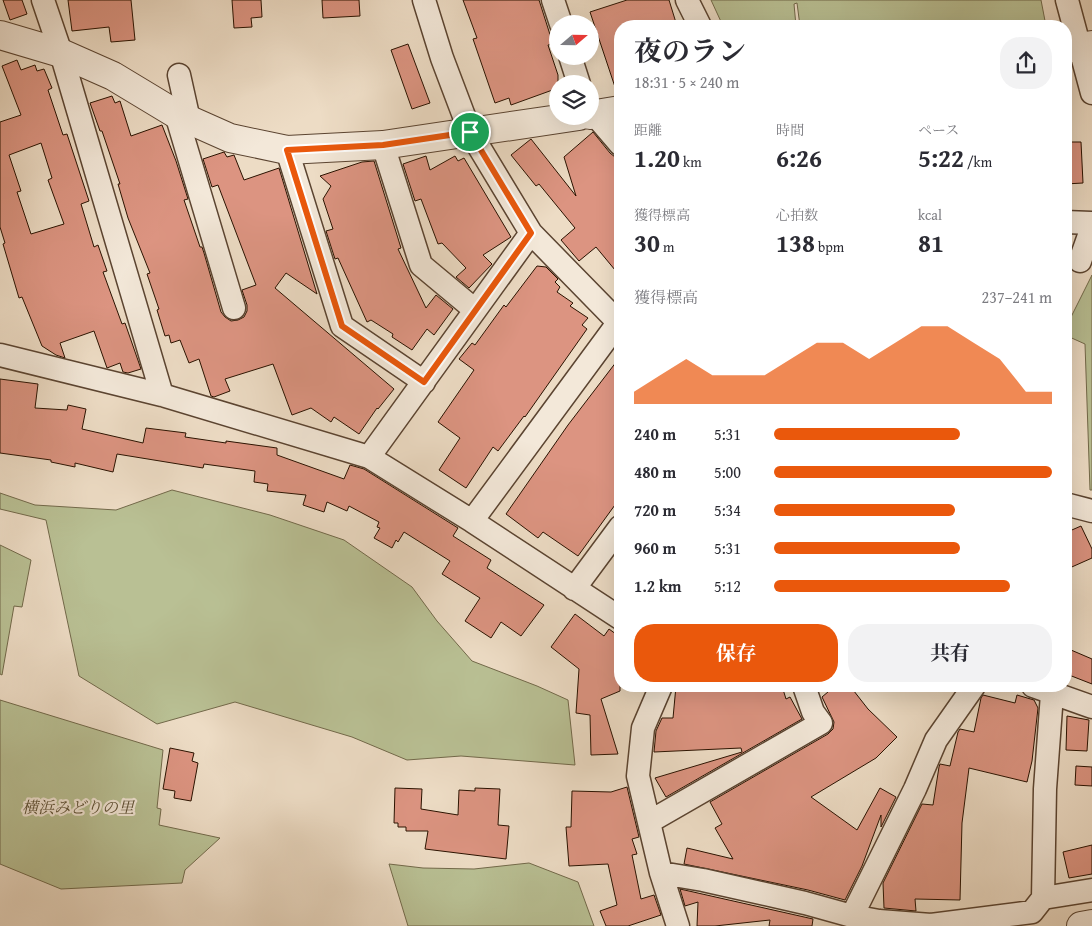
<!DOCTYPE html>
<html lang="ja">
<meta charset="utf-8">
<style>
body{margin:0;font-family:"Gentium Book Plus","Noto Serif JP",serif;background:#f2f2f3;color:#2b2b33;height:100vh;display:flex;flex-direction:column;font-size:19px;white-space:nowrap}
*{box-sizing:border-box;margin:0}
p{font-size:16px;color:#7c7c81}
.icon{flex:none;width:28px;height:28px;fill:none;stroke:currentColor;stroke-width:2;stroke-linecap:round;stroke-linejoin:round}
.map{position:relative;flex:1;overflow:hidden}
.drawer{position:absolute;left:614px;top:20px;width:458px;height:672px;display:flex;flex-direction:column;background:#fff;border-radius:20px;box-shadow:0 5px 20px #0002}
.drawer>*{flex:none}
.needle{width:32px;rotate:70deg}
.buttons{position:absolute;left:549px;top:15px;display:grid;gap:10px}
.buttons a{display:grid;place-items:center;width:50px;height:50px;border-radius:50%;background:#fff;box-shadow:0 5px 20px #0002;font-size:25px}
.pin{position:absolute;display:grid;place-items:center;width:42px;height:42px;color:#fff;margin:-21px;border:2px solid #fff;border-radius:50%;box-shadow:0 1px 5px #0007}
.round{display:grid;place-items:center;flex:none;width:52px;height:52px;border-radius:20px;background:#f2f2f3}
.head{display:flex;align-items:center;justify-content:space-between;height:85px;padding:0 20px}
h1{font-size:28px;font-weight:700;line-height:38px}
.stats{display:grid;grid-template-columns:repeat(3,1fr);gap:8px;height:85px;padding:5px 20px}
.stats div{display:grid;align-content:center}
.stats b{font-size:25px;font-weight:700}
.stats small{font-size:14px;font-weight:400}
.stats p{font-size:14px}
.chart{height:140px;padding:10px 20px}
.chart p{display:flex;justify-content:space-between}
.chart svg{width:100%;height:90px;margin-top:5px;fill:#ea580c;opacity:.7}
.action{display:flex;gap:10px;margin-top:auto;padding:10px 20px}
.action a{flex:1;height:58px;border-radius:20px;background:#ea580c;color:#fff;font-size:20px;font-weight:700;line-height:58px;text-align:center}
.action a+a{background:#f2f2f3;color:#2b2b33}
ul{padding:0 20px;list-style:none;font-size:16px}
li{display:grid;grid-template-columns:80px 60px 1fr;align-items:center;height:38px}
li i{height:12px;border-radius:6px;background:#ea580c}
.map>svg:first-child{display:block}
.green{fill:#b9c094;stroke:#72694a}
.building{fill:#dc9481;stroke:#2a1200;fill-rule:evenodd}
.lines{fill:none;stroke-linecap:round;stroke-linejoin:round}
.minor-casing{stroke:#5b4431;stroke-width:25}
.tertiary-casing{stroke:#5b4431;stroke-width:30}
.minor{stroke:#f3e8d9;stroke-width:22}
.tertiary{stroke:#f3e8d9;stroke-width:28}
.route-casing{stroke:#fff;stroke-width:10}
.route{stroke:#ea580c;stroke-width:6}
.labels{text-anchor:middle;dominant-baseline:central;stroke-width:4.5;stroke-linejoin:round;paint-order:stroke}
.park-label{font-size:16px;font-style:italic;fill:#5c4f34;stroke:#f3e8d9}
</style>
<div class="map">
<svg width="1092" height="926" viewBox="0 0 1092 926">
<rect width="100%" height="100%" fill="#eddcc5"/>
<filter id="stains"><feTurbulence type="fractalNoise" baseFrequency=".004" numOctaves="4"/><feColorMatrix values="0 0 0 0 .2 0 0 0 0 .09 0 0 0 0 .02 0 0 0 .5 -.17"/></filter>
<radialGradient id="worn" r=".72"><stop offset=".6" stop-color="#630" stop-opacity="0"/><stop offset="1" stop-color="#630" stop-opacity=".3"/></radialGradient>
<!-- green -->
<path class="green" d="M711 0H1041L1046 26H800L797 3 794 4 796 26H723Z
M1092 275V490H1090L1085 344 1065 335V329Z
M172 490 270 515 344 540 412 587 437 621 472 661 537 686 568 700 575 765 461 756 407 760 352 737 235 702 157 724 79 676 46 520 0 509V493L35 505 116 510Z
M0 545 31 560 22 607 14 606 2 675 0 674Z
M0 700 163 750 157 808 161 809 159 825 220 838 185 870 182 883 61 889 0 864Z
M529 863 578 882 594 926H408L389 864 423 868 474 869Z"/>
<!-- building -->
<path class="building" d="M3 0H22L27 14 10 20Z
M68 0H131L135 40 111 42 109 27 72 31Z
M232 0H261L262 17 251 18 252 27 234 28Z
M322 0H359L360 16 323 18Z
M463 0H539L553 44 548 45 558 75V88L511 105 509 98 495 103 473 39 477 38Z
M627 0H669L677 26H620V92L617 93 590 12Z
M408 44 430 103 412 109 391 50Z
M17 60 21 70 35 65 37 71 44 69 52 88 48 90 63 135 67 134 89 201 81 204 94 247 98 245 107 271 103 272 122 324 125 323 141 369 128 373 123 372 120 363 107 368 94 331 60 343 65 358 56 355 42 346 22 297 19 298 3 244 5 243 0 227V122L21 115 2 66ZM41 143 52 178 48 180 64 224 31 234 17 192 21 191 9 155Z
M112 96 115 103 120 101 131 136 162 125 176 161 188 199 184 200 200 247H202L204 253 221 312 225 317 231 321 238 320 244 317 247 311V305L242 290 256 285 218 185 212 187 203 159 224 152 227 157 234 155 244 180 279 168 317 294 286 273 275 288 394 389 378 409 377 408 359 434 334 417 331 422 311 408 292 415 273 364 225 379 230 391 214 397 211 396 199 359 189 363 180 340 171 343 169 335 165 336 157 310 159 309 147 274 150 273 128 218 118 184H120L102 131H100L90 103Z
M593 132 610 153 620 161V276L596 247 579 261 561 240 575 228 539 184 536 186 511 155 531 139 576 196 564 157Z
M1065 142H1081L1083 183 1065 184Z
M426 156 430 170 455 156 458 161 464 158 511 237 483 255 492 264 469 288 456 277 466 268 442 243 438 244 421 199 415 201 403 164Z
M374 161 401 248 398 249 426 308 436 295 453 309 434 335 427 329 412 350 392 337 393 334 371 320 367 322 338 258 335 259 326 231 333 229 323 199 331 186 320 176 362 162Z
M537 266 546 267 558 279 555 282 560 287 557 292 573 303 570 306 588 318 582 325 587 329 525 417 524 416 498 451 493 447 466 488 439 470 460 438 438 422 474 370 459 359 472 343 475 345 504 305 506 307Z
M620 357V498L578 556 543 532 538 538 506 514 568 425Z
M0 379 38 384 35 408 67 410 68 405 86 409 82 429 143 443 146 428 186 433 185 437 226 443V441L277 448V455L344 479 350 465 364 469 458 528 453 536 491 560 487 568 544 605 521 636 501 622 491 638 465 621 480 598 442 574 450 561 404 532 398 542 396 540 392 548 374 538 380 528 377 527 379 522 349 506 347 511 327 502 324 512 303 505 306 495 267 491 268 484 254 482 255 471 204 464 203 468 117 454 113 472 75 463V467L51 462V460L0 453Z
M1081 526 1092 549V558L1065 570V533Z
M575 614 604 636 609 629 620 637V691L601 699 618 754 591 755 590 715 576 713 579 669 551 647Z
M1071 650 1092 659V684L1069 675Z
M676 686H782L786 699 790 697 802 719 666 797 655 778 742 752 741 748 654 752 656 731 662 718H673Z
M835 686H850L868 709 897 737 876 758 811 797 857 830 880 788 896 797 881 827V815L862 866 845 900 808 890 684 864 687 848 733 859 715 828 722 824 710 802 828 734 833 729 834 722 822 697Z
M983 695 1015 703 1017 695 1034 700 1038 708 1032 761 1027 782 969 768 962 823 960 900 915 899 916 911 884 908 883 883 922 804 933 805 939 767 940 764 950 766 958 732 960 729 974 732 981 698Z
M1067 716 1089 720 1087 751 1066 750Z
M170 748 194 753 192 761 198 763 191 801 174 798 175 791 163 789Z
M1076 766 1092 767V786L1075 785Z
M627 787 639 837 632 839 637 854 632 855 641 899 654 895 661 915 628 926H606L600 911 617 905 608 864 569 866 566 827H571L572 791 611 792Z
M395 788 422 789 421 809 458 815 459 790 475 791V788L500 789 498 825 509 826 506 859 425 849 428 831H406V827H398V823H394Z
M1092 845V874L1069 878 1063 852Z
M680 889 813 919 812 926H769L770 920 715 926H697L698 902 685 906Z"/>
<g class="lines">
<defs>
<path id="minor" d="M43 0 61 53 162 395
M424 0 442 58 470 132 531 233 620 324
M553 0 561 24
M687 0 700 26
M1067 0 1092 93
M570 56 579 84
M179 75 189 120
M590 109 620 144
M176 114 234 308
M383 145 421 265 475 310
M287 150 342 326 424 382
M1065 222 1092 223
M1080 261 1092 227
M0 355 162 395 369 457 472 521 620 618
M369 457 531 233
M1065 504 1092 511
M472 521 618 323
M574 589 620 527
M661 686 643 728 638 776 661 873 678 926
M1033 686 1092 707
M1052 694 1045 789 1043 898 1092 890
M649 822 821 723 813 712 804 686
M661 873 703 880 805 903 852 916 879 921 931 925 1032 912 1043 898
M852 916 915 789 936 740 974 686"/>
<path id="tertiary" d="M0 35 61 53 113 76 176 114 230 138 287 150 383 145 579 116
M1065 49 1092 45
M590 115 620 110
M1081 926 1092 924"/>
</defs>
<!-- minor casing -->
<use href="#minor" class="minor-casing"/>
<!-- tertiary casing -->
<use href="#tertiary" class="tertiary-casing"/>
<!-- minor -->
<use href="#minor" class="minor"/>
<!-- tertiary -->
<use href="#tertiary" class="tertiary"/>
</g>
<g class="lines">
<defs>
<path id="route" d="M470 132 531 233 424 382 342 326 287 150 383 145Z"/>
</defs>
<!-- route casing -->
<use href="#route" class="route-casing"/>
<!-- route -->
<use href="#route" class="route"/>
</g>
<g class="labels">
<!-- park labels -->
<g class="park-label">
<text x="78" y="807">横浜みどりの里</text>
</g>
</g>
<rect width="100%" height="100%" filter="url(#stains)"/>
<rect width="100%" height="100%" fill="url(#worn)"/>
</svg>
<div class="buttons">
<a><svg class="needle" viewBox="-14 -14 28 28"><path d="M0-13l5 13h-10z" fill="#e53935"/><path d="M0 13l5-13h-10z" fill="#7c7c81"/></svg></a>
<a><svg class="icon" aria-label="layers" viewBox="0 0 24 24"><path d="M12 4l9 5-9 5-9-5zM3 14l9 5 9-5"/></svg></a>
</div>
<div class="pin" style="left:470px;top:132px;background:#1e9e55"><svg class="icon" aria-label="arrive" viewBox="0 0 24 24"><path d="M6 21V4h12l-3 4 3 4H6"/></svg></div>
<section class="drawer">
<div class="head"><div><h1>夜のラン</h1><p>18:31 · 5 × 240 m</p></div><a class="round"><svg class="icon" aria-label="share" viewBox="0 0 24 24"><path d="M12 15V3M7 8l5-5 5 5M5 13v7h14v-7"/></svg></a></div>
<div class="stats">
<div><p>距離</p><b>1.20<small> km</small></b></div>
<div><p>時間</p><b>6:26</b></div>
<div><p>ペース</p><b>5:22<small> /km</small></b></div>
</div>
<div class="stats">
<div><p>獲得標高</p><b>30<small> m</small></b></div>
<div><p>心拍数</p><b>138<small> bpm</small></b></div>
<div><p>kcal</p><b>81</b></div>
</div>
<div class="chart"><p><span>獲得標高</span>237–241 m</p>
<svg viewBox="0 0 160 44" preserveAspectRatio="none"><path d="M0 44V38L10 30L20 22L30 30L40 30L50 30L60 22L70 14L80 14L90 22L100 14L110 6L120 6L130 14L140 22L150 38L160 38V44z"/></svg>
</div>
<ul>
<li><b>240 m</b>5:31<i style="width:67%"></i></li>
<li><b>480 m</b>5:00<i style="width:100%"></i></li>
<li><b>720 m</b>5:34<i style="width:65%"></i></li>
<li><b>960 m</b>5:31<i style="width:67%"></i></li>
<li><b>1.2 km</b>5:12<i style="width:85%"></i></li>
</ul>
<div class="action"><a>保存</a><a>共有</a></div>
</section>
</div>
